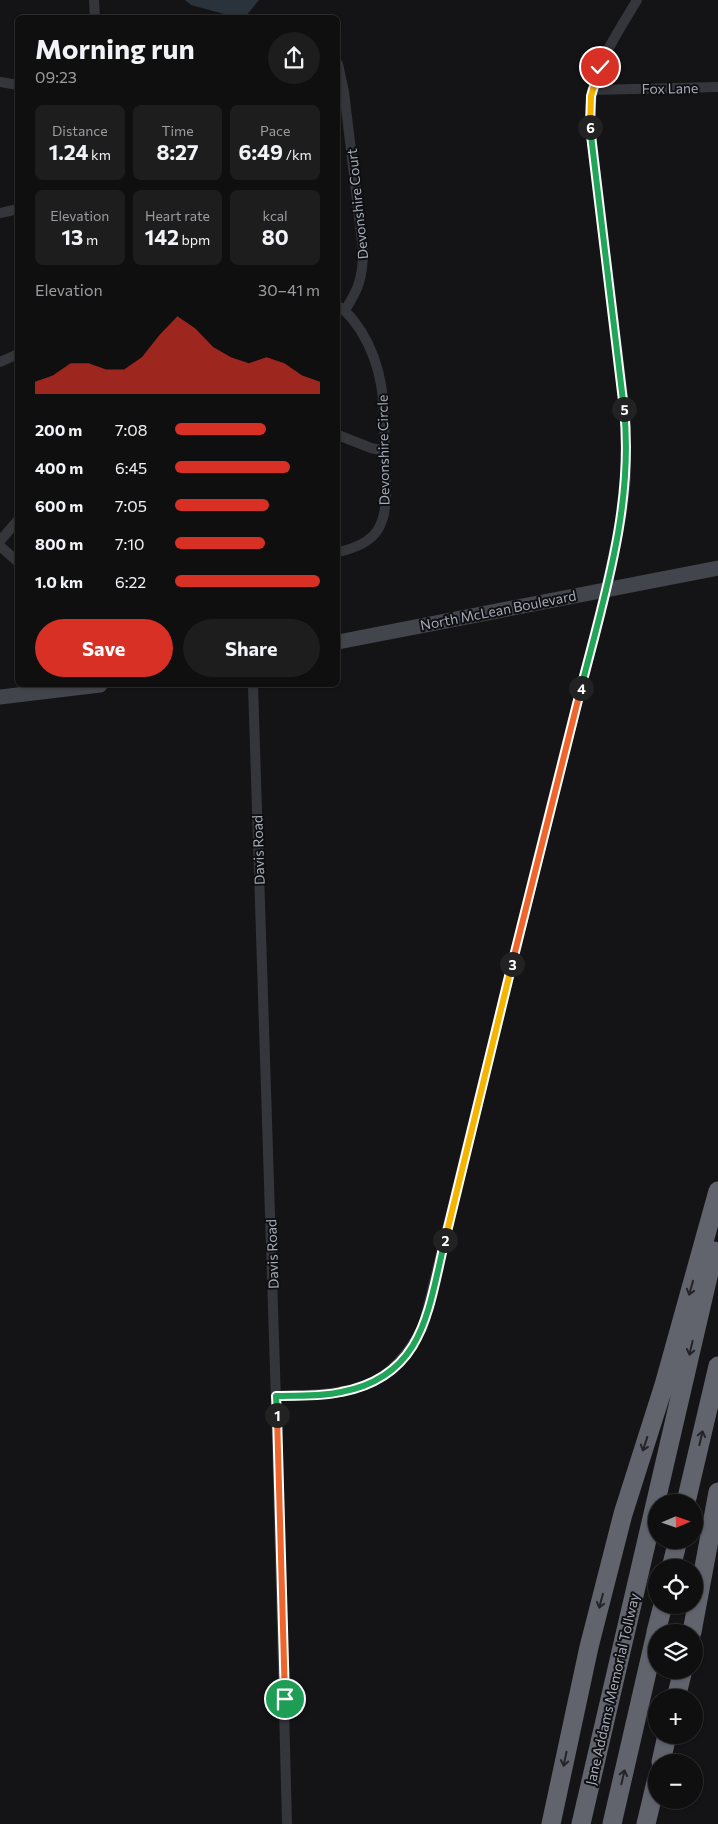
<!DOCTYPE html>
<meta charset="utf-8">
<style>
body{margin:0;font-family:Commissioner,sans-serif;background:#1d1d1e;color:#f1f3f6;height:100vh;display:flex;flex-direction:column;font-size:19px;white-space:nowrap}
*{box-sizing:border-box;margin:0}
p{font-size:16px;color:#9b9c9f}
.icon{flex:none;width:28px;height:28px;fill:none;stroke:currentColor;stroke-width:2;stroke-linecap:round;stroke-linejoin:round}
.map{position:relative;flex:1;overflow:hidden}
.details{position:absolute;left:15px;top:15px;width:325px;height:672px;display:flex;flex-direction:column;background:#0f0f10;border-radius:8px;box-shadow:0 1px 4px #0004,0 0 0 1px #2f2f30}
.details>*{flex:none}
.needle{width:32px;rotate:88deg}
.buttons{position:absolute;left:648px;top:1494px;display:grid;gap:10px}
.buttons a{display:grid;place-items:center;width:55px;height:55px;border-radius:50%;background:#0f0f10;box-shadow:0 1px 4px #0004,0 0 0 1px #2f2f30;font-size:25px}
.pin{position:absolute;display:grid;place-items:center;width:42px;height:42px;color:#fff;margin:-21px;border:2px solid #fff;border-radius:50%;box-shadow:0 1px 5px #0007}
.km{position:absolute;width:25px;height:25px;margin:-12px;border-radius:50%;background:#222;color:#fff;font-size:14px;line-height:25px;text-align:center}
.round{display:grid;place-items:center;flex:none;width:52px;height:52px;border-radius:26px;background:#1d1d1e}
.headline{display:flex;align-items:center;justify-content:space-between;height:85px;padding:0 20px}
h1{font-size:28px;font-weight:700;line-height:38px}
.figures{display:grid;grid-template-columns:repeat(3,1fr);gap:8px;height:85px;padding:5px 20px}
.figures div{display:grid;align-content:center;border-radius:8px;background:#1d1d1e;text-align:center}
.figures b{font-size:21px;font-weight:700}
.figures small{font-size:14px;font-weight:400}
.figures p{font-size:14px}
.chart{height:140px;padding:10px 20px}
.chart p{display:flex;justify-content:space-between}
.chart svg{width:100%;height:90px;margin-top:5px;fill:#d93025;opacity:.7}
.cta{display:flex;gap:10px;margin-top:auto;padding:10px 20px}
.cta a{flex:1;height:58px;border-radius:30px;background:#d93025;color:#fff;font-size:20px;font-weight:700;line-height:58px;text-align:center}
.cta a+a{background:#1d1d1e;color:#f1f3f6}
ul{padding:0 20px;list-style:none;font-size:16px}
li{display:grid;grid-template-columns:80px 60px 1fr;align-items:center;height:38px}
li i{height:12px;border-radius:6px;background:#d93025}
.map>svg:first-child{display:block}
.water{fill:#2a333b}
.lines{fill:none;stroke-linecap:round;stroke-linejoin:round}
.street{stroke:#35363c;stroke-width:10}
.secondary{stroke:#43454c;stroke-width:15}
.highway{stroke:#61646d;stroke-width:19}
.oneway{stroke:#242428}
.split-1-casing{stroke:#fff;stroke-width:10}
.split-2-casing{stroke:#fff;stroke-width:10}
.split-3-casing{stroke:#fff;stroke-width:10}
.split-4-casing{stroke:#fff;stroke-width:10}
.split-5-casing{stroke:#fff;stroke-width:10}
.split-6-casing{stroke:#fff;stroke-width:10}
.split-7-casing{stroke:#fff;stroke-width:10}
.split-1{stroke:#f0652b;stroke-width:6}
.split-2{stroke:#22a559;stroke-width:6}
.split-3{stroke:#f5b400;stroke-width:6}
.split-4{stroke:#f0652b;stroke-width:6}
.split-5{stroke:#22a559;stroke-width:6}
.split-6{stroke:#22a559;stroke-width:6}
.split-7{stroke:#f5b400;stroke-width:6}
.labels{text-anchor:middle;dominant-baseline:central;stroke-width:4;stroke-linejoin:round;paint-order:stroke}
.street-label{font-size:14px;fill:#a5abb8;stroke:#0f0f11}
</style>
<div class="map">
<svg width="718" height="1824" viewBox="0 0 718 1824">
<rect width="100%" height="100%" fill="#141416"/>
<!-- water -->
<path class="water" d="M185 0H259L245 17H235L191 5Z"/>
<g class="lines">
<!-- street -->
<path class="street" d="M94 0 95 18
M338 64 344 92 363 250C363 276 359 289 345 310
M0 82 18 85
M592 90 718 87
M0 213 18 209
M338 306C348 312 354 321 361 331 387 373 384 413 385 460 385 481 390 512 377 531 368 544 352 549 338 552
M0 362 18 354
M338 435 371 448 385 451
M0 541 18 520
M0 546 18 562
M253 685 276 1401 287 1824
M276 1396C347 1393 385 1396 423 1327L552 802 606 590 622 513 626 478V421L591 134C585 77 610 46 637 0"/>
<!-- secondary -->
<path class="secondary" d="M338 642 718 568
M0 697 100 685"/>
<!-- highway -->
<path class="highway" d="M686 1502 718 1366
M671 1568 678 1540
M656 1632 663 1605
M692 1632 718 1492
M676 1698 683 1670
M661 1762 667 1735
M551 1824 589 1647 623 1514 664 1385 718 1191
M581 1824 714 1251
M612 1824 656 1633
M646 1824 656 1782"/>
</g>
<!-- one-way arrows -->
<defs><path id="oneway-shaft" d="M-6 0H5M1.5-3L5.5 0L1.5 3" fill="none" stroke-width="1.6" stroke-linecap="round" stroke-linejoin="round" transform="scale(1.25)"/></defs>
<g class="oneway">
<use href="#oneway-shaft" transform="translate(691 1288) rotate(106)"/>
<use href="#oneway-shaft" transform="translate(691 1348) rotate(103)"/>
<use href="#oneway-shaft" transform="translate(701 1438) rotate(-77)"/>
<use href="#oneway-shaft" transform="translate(645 1444) rotate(108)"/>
<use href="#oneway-shaft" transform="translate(601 1601) rotate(105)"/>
<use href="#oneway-shaft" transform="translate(565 1759) rotate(102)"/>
<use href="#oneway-shaft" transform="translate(623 1777) rotate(-77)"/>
</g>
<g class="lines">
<defs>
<path id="split-1" d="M277 1415 285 1699"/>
<path id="split-2" d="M277 1415 276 1396C297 1395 321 1397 341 1392 425 1376 428 1309 445 1240"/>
<path id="split-3" d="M445 1240 512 964"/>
<path id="split-4" d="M512 964 581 688"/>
<path id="split-5" d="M581 688C604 598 634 504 624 409"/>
<path id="split-6" d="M590 127 624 409"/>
<path id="split-7" d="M590 127 591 96 600 67"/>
</defs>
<!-- split-1 casing -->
<use href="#split-1" class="split-1-casing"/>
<!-- split-2 casing -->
<use href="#split-2" class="split-2-casing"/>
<!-- split-3 casing -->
<use href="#split-3" class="split-3-casing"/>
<!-- split-4 casing -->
<use href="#split-4" class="split-4-casing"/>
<!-- split-5 casing -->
<use href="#split-5" class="split-5-casing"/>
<!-- split-6 casing -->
<use href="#split-6" class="split-6-casing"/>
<!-- split-7 casing -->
<use href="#split-7" class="split-7-casing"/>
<!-- split-1 -->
<use href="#split-1" class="split-1"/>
<!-- split-2 -->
<use href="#split-2" class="split-2"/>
<!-- split-3 -->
<use href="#split-3" class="split-3"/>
<!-- split-4 -->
<use href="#split-4" class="split-4"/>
<!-- split-5 -->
<use href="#split-5" class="split-5"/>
<!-- split-6 -->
<use href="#split-6" class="split-6"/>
<!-- split-7 -->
<use href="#split-7" class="split-7"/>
</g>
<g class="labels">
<!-- street labels -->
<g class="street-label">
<text transform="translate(670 88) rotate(-1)">Fox Lane</text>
<text transform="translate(357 204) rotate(-96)">Devonshire Court</text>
<text transform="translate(383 450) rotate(-91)">Devonshire Circle</text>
<text transform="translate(498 610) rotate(-11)">North McLean Boulevard</text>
<text transform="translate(258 850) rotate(-92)">Davis Road</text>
<text transform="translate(272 1254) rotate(-92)">Davis Road</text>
<text transform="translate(612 1689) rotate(-77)">Jane Addams Memorial Tollway</text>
</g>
</g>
</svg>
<div class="buttons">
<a><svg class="needle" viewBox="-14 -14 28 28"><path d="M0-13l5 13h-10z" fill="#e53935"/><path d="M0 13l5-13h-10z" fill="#9b9c9f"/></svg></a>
<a><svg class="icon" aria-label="locate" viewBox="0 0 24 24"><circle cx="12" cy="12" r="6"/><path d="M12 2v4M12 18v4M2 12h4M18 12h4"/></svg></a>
<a><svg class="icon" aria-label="layers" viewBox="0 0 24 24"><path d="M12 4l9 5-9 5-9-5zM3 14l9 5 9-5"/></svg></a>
<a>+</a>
<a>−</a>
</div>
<div class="pin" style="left:285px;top:1699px;background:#1e9e55"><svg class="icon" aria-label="arrive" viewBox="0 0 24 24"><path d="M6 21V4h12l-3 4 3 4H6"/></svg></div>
<div class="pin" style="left:600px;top:67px;background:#d93025"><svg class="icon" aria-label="check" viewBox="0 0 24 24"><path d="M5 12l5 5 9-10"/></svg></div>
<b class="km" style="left:277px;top:1415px">1</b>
<b class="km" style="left:445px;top:1240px">2</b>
<b class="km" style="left:512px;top:964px">3</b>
<b class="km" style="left:581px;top:688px">4</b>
<b class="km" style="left:624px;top:409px">5</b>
<b class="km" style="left:590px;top:127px">6</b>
<section class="details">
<div class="headline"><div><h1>Morning run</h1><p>09:23</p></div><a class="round"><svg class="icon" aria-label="share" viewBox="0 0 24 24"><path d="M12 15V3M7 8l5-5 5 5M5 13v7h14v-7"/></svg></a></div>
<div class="figures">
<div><p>Distance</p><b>1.24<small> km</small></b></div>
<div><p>Time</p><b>8:27</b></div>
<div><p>Pace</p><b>6:49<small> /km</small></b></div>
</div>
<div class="figures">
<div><p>Elevation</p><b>13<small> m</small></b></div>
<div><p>Heart rate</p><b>142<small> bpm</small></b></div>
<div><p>kcal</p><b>80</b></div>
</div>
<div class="chart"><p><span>Elevation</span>30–41 m</p>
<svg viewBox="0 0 160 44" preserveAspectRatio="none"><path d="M0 44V38L10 35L20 29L30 29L40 32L50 32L60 26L70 15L80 6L90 12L100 21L110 26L120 29L130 26L140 29L150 35L160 38V44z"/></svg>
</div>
<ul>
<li><b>200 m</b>7:08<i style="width:63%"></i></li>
<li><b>400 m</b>6:45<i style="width:79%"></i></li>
<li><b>600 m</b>7:05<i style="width:65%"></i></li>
<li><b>800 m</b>7:10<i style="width:62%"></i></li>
<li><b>1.0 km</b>6:22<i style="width:100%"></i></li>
</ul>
<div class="cta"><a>Save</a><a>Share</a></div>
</section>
</div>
